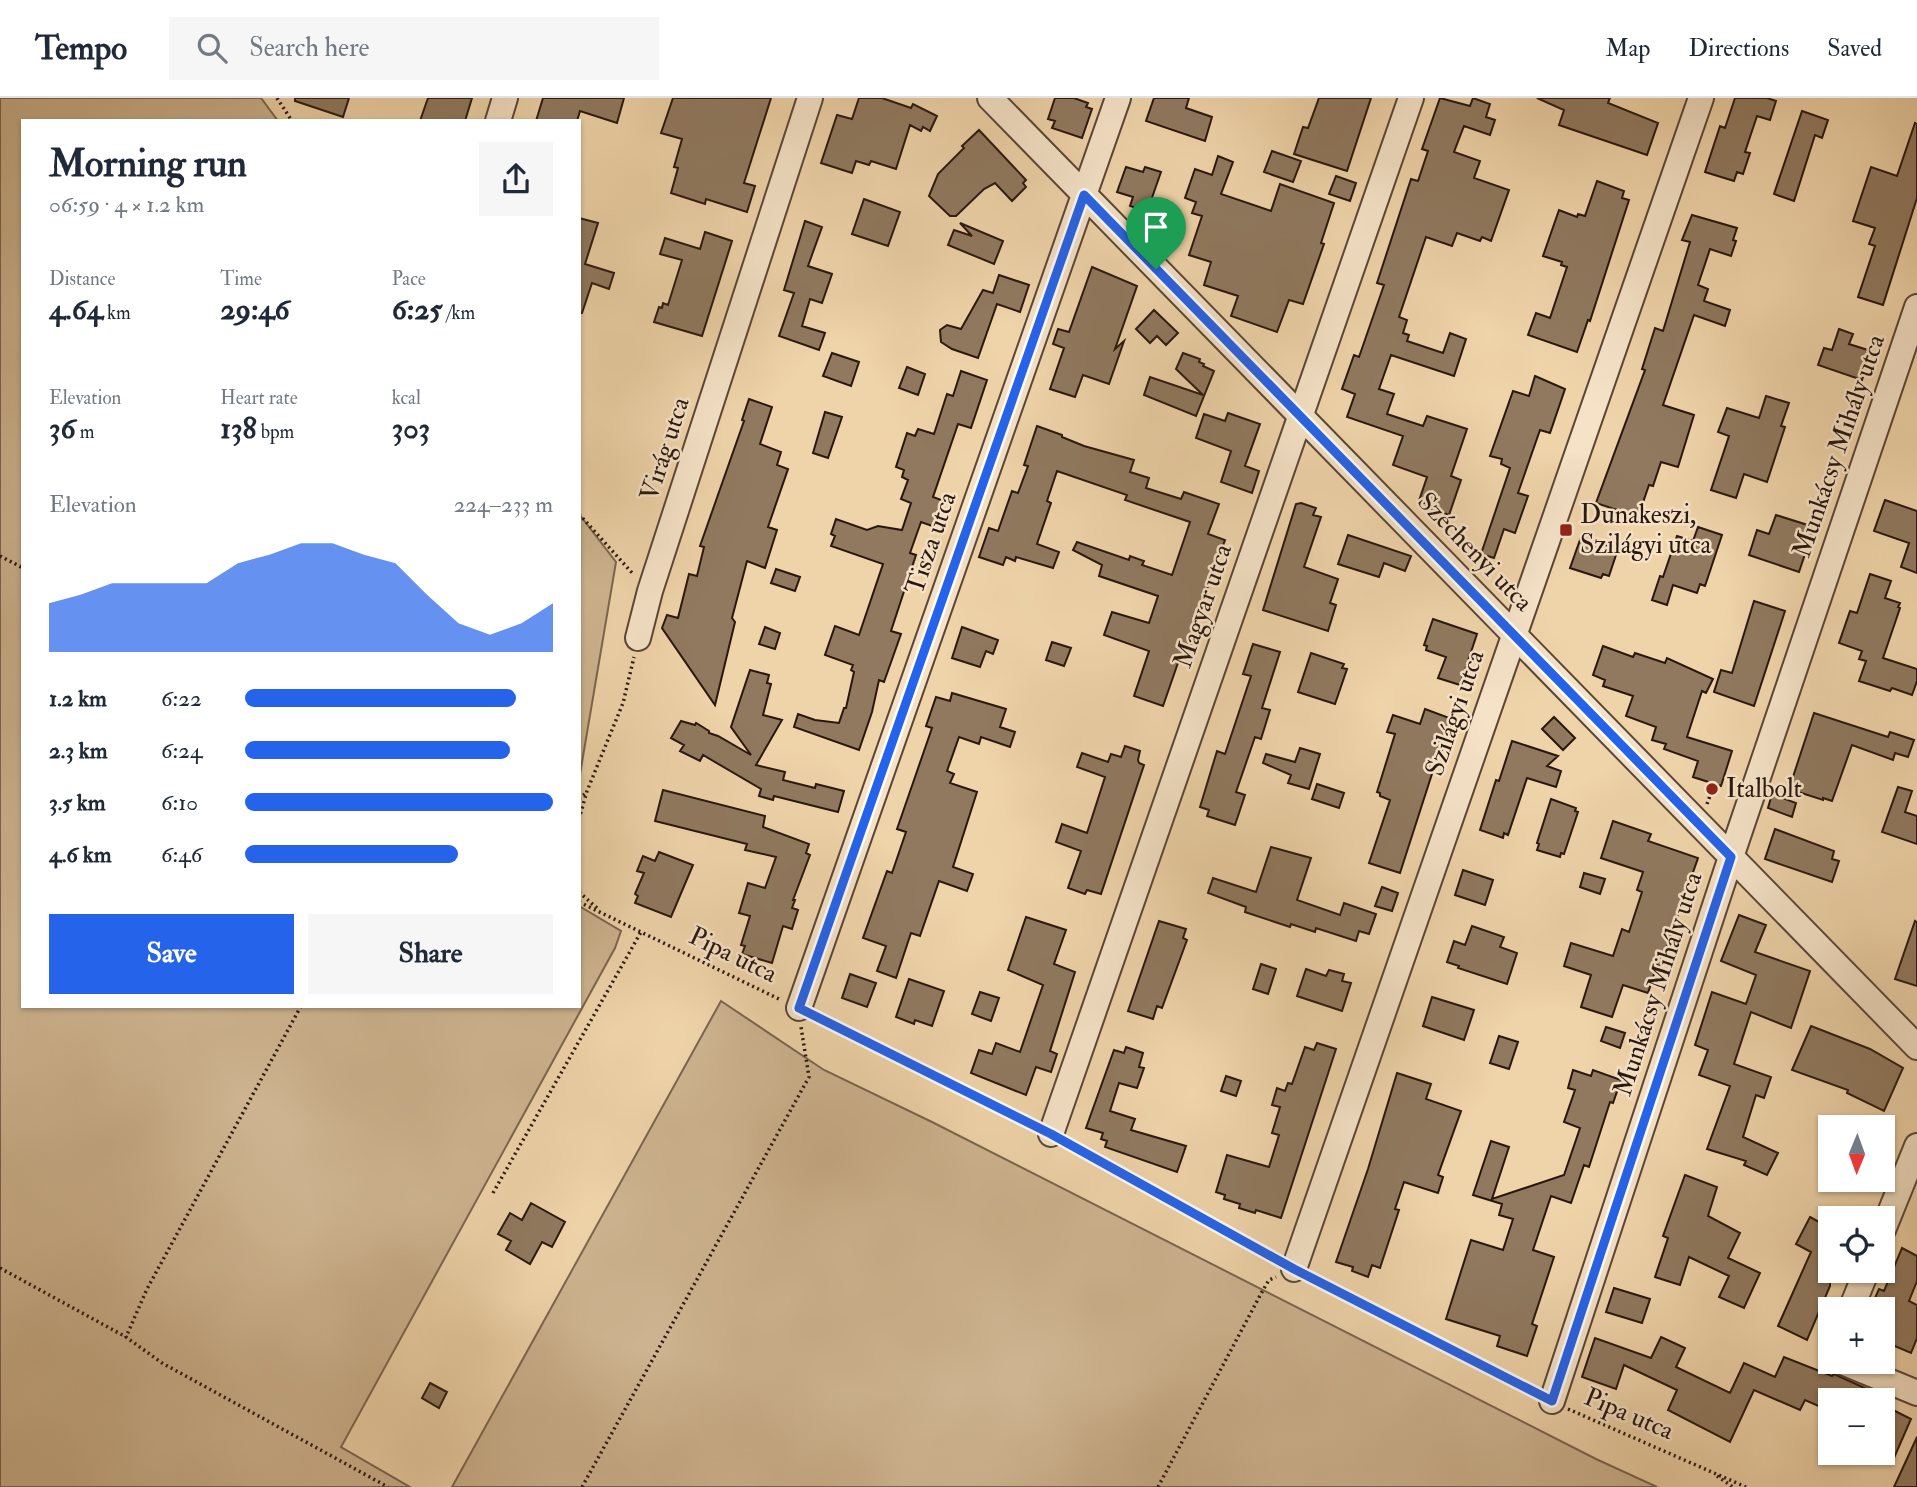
<!DOCTYPE html>
<meta charset="utf-8">
<style>
body{margin:0;font-family:"IM FELL Double Pica",serif;background:#f6f6f7;color:#1f2937;height:100vh;display:flex;flex-direction:column;font-size:26px;white-space:nowrap}
*{box-sizing:border-box;margin:0}
p{font-size:23px;color:#747a83}
.icon{flex:none;width:38px;height:38px;fill:none;stroke:currentColor;stroke-width:2;stroke-linecap:round;stroke-linejoin:round}
.map{position:relative;flex:1;overflow:hidden}
.details{position:absolute;left:21px;top:21px;width:560px;height:889px;display:flex;flex-direction:column;background:#fff;border-radius:0px;box-shadow:0 2px 5px #0004}
.details>*{flex:none}
.needle{width:46px;rotate:181deg}
.fabs{position:absolute;left:1818px;top:1017px;display:grid;gap:14px}
.fabs a{display:grid;place-items:center;width:77px;height:77px;border-radius:0px;background:#fff;box-shadow:0 2px 5px #0004;font-size:35px}
.pin{position:absolute;display:grid;place-items:center;width:60px;height:60px;color:#fff;margin:-72px -30px;border-radius:50% 50% 50% 0;rotate:-45deg;box-shadow:0 0 7px #0007}
.pin .icon{rotate:45deg}
.round{display:grid;place-items:center;flex:none;width:74px;height:74px;border-radius:0px;background:#f6f6f7}
.head{display:flex;align-items:center;justify-content:space-between;height:119px;padding:0 28px}
h1{font-size:38px;font-weight:700;line-height:52px}
.figures{display:grid;grid-template-columns:repeat(3,1fr);gap:10px;height:119px;padding:7px 28px}
.figures div{display:grid;align-content:center}
.figures b{font-size:30px;font-weight:700}
.figures small{font-size:19px;font-weight:400}
.figures p{font-size:19px}
.chart{height:196px;padding:14px 28px}
.chart p{display:flex;justify-content:space-between}
.chart svg{width:100%;height:126px;margin-top:7px;fill:#2563eb;opacity:.7}
.cta{display:flex;gap:14px;margin-top:auto;padding:14px 28px}
.cta a{flex:1;height:80px;border-radius:0px;background:#2563eb;color:#fff;font-size:28px;font-weight:700;line-height:80px;text-align:center}
.cta a+a{background:#f6f6f7;color:#1f2937}
ul{padding:0 28px;list-style:none;font-size:23px}
li{display:grid;grid-template-columns:112px 84px 1fr;align-items:center;height:52px}
li i{height:18px;border-radius:9px;background:#2563eb}
header{display:flex;align-items:center;gap:42px;box-sizing:border-box;height:98px;padding:0 35px;background:#fff;border-bottom:2px solid #e0e1e3}
header strong{font-size:33px}
nav{display:flex;gap:38px;margin-inline-start:auto;font-size:24px}
.search{width:490px;height:63px;background:#f6f6f7;display:flex;align-items:center;gap:18px;box-sizing:border-box;padding:0 24px;border-radius:0px;color:#747a83;font-size:26px}
.map>svg:first-child{display:block}
.green{fill:#cdb38f;stroke:#7b654f;stroke-width:2}
.building{fill:#90795f;stroke:#29170f;stroke-width:2}
.lines{fill:none;stroke-linecap:round;stroke-linejoin:round}
.minor-casing{stroke:#5a4636;stroke-width:28}
.path{stroke:#29170f;stroke-width:3.5;stroke-dasharray:2 3.5;stroke-linecap:butt}
.minor{stroke:#f5e2c7;stroke-width:24}
.route-casing{stroke:#fff;stroke-width:14}
.route{stroke:#2563eb;stroke-width:9}
.poi-dot{fill:#8f2418;stroke:#f5e2c7;stroke-width:2.5}
.labels{text-anchor:middle;dominant-baseline:central;stroke-width:5;stroke-linejoin:round;paint-order:stroke}
.street-label{font-size:26px;fill:#29170f;stroke:#f5e2c7}
.poi-label{font-size:26px;fill:#29170f;stroke:#f5e2c7;text-anchor:start}
</style>
<header>
<strong>Tempo</strong>
<div class="search"><svg class="icon" aria-label="search" viewBox="0 0 24 24"><circle cx="10" cy="10" r="6"/><path d="M15 15l6 6"/></svg>Search here</div>
<nav><a>Map</a><a>Directions</a><a>Saved</a></nav>
</header>
<div class="map">
<svg width="1917" height="1389" viewBox="0 0 1917 1389">
<rect width="100%" height="100%" fill="#efd3a9"/>
<filter id="stains"><feTurbulence type="fractalNoise" baseFrequency=".00286" numOctaves="4"/><feColorMatrix values="0 0 0 0 .2 0 0 0 0 .09 0 0 0 0 .02 0 0 0 .5 -.17"/></filter>
<radialGradient id="worn" r=".72"><stop offset=".6" stop-color="#630" stop-opacity="0"/><stop offset="1" stop-color="#630" stop-opacity=".3"/></radialGradient>
<!-- green -->
<path class="green" d="M0 0H261L278 23H23V908H579V808L621 833 615 850 341 1349 410 1389H0Z
M579 416 616 464 579 682Z
M721 903 824 972 932 1024 1596 1361 1657 1389H452Z"/>
<!-- building -->
<path class="building" d="M295 0H349L343 19 295 3Z
M428 0H472L465 23H420Z
M543 0H624L617 25 580 13 577 23H536Z
M673 0H771L744 85 755 88 747 114 706 101 705 106 671 95 678 70 674 69 682 41 661 35Z
M859 0H882L911 10 913 6 937 18 930 33 923 29 921 33 910 27 896 71 871 63 869 67 856 63 852 75 821 65 837 17 852 21Z
M1055 0H1074L1088 5 1086 9 1092 11 1082 40 1052 30 1055 23 1048 21Z
M1154 0H1189L1186 10 1212 19 1205 43 1146 23Z
M1319 0H1371L1347 73 1294 56 1303 29 1308 30Z
M1440 0 1470 8 1473 0 1490 6 1486 19 1495 22 1490 37 1464 28 1454 54 1480 63 1474 80 1509 92 1491 143 1482 139 1480 143 1457 135 1452 148 1426 139 1399 219 1407 222 1403 235 1409 237 1407 243 1443 255 1450 235 1466 241 1454 278 1391 257 1379 291 1394 296 1387 316 1423 328 1427 318 1467 331 1451 378 1461 382 1449 417 1426 409 1427 406 1419 403 1427 379 1393 367 1403 338 1347 319 1355 296 1342 291 1354 257 1359 259 1384 187 1377 185 1411 81 1418 83 1428 53 1422 51Z
M1537 0H1610L1608 5 1658 25 1647 57 1559 27 1564 12Z
M1735 0H1767L1776 3 1770 22 1757 18 1745 54 1750 55 1743 76 1737 74 1734 83 1705 74 1720 28 1725 30Z
M1802 13 1828 22 1822 40 1815 37 1794 103 1774 96Z
M1915 25 1917 26V100L1883 207 1858 199 1875 148 1869 146 1875 130 1853 123 1871 69 1897 78Z
M979 32 1026 82 1023 85 1026 89 1012 103 995 85 984 91 956 118H950L929 98 938 76 964 50 962 48Z
M1272 53 1301 63 1293 84 1264 74Z
M1218 58 1233 64 1221 96 1271 113 1280 86 1334 105 1321 145 1324 146 1303 206 1289 202 1277 234 1231 218 1238 198 1204 187 1211 164 1189 157 1202 118 1192 115 1196 104 1185 100 1195 71 1212 77Z
M1126 69 1143 74 1145 69 1161 74 1147 114 1130 108 1133 99 1117 94Z
M1336 78 1356 85 1350 103 1329 96Z
M1597 83 1624 93 1622 100 1629 102 1590 223 1588 222 1577 254 1528 237 1536 215 1550 220 1567 169 1561 167 1562 164 1543 158 1559 112 1577 119 1578 116 1585 118Z
M864 101 900 114 888 148 852 136Z
M1692 117 1737 130 1733 142 1736 143 1731 158 1710 151 1698 187 1708 191 1704 203 1730 212 1725 228 1694 217 1663 307 1694 317 1678 369 1661 364 1653 388 1649 387 1638 419 1596 405 1645 272 1642 271 1655 230 1663 233 1690 144 1682 142Z
M579 120 598 125 585 166 614 175 609 191 592 185 582 215H579Z
M805 123 822 129 808 168 832 176 822 205 810 201 802 228 825 235 819 252 779 238 794 195 784 192Z
M960 125 1003 143 994 166 948 147 954 132 972 138Z
M705 134 732 143 702 238 654 224 659 209 662 210 663 205 668 207 682 162 660 156 665 140 700 151Z
M1092 169 1137 188 1115 251 1124 243 1109 286 1083 277 1075 299 1050 291 1064 250 1053 246 1058 231 1069 234Z
M999 177 1029 187 1020 214 997 206 978 260 952 251 941 244 940 232 947 227 961 231 983 192 993 195Z
M1154 212 1178 235 1166 247 1157 238 1150 245 1136 231Z
M1839 231 1853 236 1849 246 1871 253 1862 282 1818 267 1824 250 1832 252Z
M832 255 859 264 851 288 823 278Z
M1183 255 1200 261 1199 264 1204 266 1203 268 1214 273 1196 318 1144 297 1150 279 1203 297 1176 271Z
M907 269 925 276 918 297 899 290Z
M961 273 987 282 971 330 958 326 933 399 944 403 935 429 921 424 910 455 916 457 891 533 901 536 884 584 879 582 872 614 859 652 794 629 798 616 815 622 839 625 844 610H846L854 574 851 572 853 567 825 557 835 528 859 537 883 466 831 448 835 438 831 436 836 421 867 432 878 428 902 432 911 405 901 401 908 382 902 379 904 372 896 369 907 335 915 338 918 331 934 336 947 296 953 298Z
M1535 278 1565 291 1550 335 1540 332 1518 395 1528 398 1515 435 1504 431 1494 460 1481 456 1510 370 1501 366 1502 361 1490 358 1513 293 1529 298Z
M1766 298 1789 305 1781 328 1785 329 1767 384 1744 376 1736 400 1711 392 1729 338 1718 334 1727 310 1759 320Z
M749 301 772 309 760 346 781 354 777 367 788 371 768 429 777 432 765 470 747 463 732 520 735 524 715 607 662 530 667 517 678 520 689 476 697 478 704 449 700 448 744 323 742 322Z
M825 314 842 319 828 360 813 355Z
M1228 315 1260 326 1245 368 1259 373 1252 395 1221 384 1231 353 1196 340 1204 316 1225 323Z
M1037 328 1062 337V339L1084 348 1134 362 1130 374 1149 380 1146 390 1181 401 1184 394 1219 406 1208 436 1225 442 1192 532 1196 533 1191 547 1188 545 1183 560 1180 559 1163 608 1134 598 1149 553 1104 537 1112 514 1149 525 1158 498 1099 478 1102 467 1073 452 1077 444 1129 462 1130 458 1144 463 1142 467 1172 477 1190 424 1125 402 1127 397 1057 373 1047 403 1051 405 1037 446 1059 454 1053 470 1016 459 1015 463 1006 459 1003 467 979 459 989 430 998 433 1012 393 1018 395 1028 368 1024 367Z
M1885 402 1917 413V475L1901 469 1909 445 1874 433Z
M1301 405 1316 410 1313 417 1321 419 1304 469 1338 481 1330 505 1336 507 1328 533 1263 512 1296 406Z
M1776 417 1814 429 1799 474 1749 457 1757 432 1769 436Z
M1698 429 1722 437 1705 488 1700 486 1697 495 1673 487 1667 507 1652 502 1660 478 1663 479 1677 438 1693 443Z
M1348 437 1411 458 1405 473 1384 465 1379 479 1338 466Z
M1581 439 1618 451 1609 478 1603 476 1601 480 1570 470Z
M776 471 800 479 795 493 771 485Z
M1870 476 1891 483 1885 500 1900 505 1898 509 1900 510 1883 560 1917 571V583L1912 597 1892 590 1890 593 1859 583 1866 563 1859 561 1862 553 1839 545 1850 513 1857 515Z
M1754 503 1785 513 1754 608 1714 594 1721 572 1732 575Z
M1433 521 1477 536 1460 587 1438 580 1446 559 1426 552 1427 548 1424 547Z
M765 529 780 535 775 551 759 546Z
M962 529 998 542 993 556 986 553 980 569 952 560Z
M1052 544 1071 550 1064 568 1046 562Z
M1253 546 1280 554 1262 610 1270 612 1261 641 1255 639 1236 694 1245 697 1235 727 1207 718 1209 712 1200 709 1217 653 1225 656 1251 578 1243 576Z
M1603 548 1633 559 1635 555 1665 565 1667 560 1713 581 1706 595 1702 593 1687 639 1732 653 1721 688 1693 679 1698 663 1664 651 1666 646 1652 642 1656 629 1626 618 1633 598 1603 588 1605 582 1593 577Z
M1311 555 1344 566 1342 570 1347 571 1335 606 1298 594Z
M750 572 769 577 767 585 771 586 763 617 782 622 756 667 785 674 783 682 815 690 816 686 844 693 838 714 774 698 773 702 759 698 761 691 703 657 700 663 680 653 684 647 671 640 681 623 695 627 696 625 709 633V635L718 638 751 657 731 629Z
M952 595 1006 611 1000 629 1015 634 1010 649 981 639 979 646 959 639 947 673 954 676 950 685 977 694 953 769 973 776 967 793 939 783 920 838 911 835 896 880 877 873 886 848 863 840 887 773 892 775 906 734 897 731 932 630 926 628 936 599 950 603Z
M1425 611 1452 621 1442 652 1440 651 1400 775 1369 765 1390 702 1380 698V695L1377 694 1395 636 1387 634 1393 617 1420 626Z
M1814 615 1888 639 1890 634 1914 642 1908 659 1895 655 1893 662 1852 647 1832 703 1823 700V702L1789 691Z
M1554 619 1575 640 1563 652 1542 631Z
M1512 643 1558 658 1547 668 1561 673 1556 689 1527 680 1508 737 1504 735 1503 740 1480 732 1496 682 1499 683Z
M1125 648 1140 653 1138 662 1139 665 1144 667 1101 796 1087 792 1085 796 1068 790 1081 753 1056 744 1062 726 1087 735 1105 679 1077 669 1082 655 1108 664 1111 656 1121 659Z
M1300 650 1320 656 1309 691 1288 685 1291 677 1263 665 1266 656 1295 664Z
M1317 686 1344 695 1339 710 1312 701Z
M1898 689 1912 693 1905 714 1917 718V746L1882 734Z
M663 692 765 718 763 729 809 746 806 755 810 757 793 802H795L792 810 798 812 792 831 783 828 772 865 742 856 745 848 741 847 750 818 739 815 748 785 765 790 776 759 745 752 747 746 655 723Z
M1772 696 1796 705 1792 719 1768 710Z
M1551 701 1576 710 1575 713 1578 714 1564 756 1561 755 1560 759 1537 752 1539 746 1537 745Z
M1613 723 1651 736 1648 743 1698 760 1660 868 1657 867 1648 895 1623 887 1612 919 1581 909 1591 877 1564 868 1571 845 1613 858 1622 831 1629 834 1642 794 1637 792 1643 774 1601 760Z
M1775 731 1834 753 1832 761 1839 763 1832 784 1765 761Z
M1271 749 1311 760 1297 802 1340 817 1344 805 1376 816 1369 836 1359 833 1356 843 1316 830 1315 834 1291 826 1290 829 1245 814 1246 809 1208 795 1213 780 1256 794Z
M659 754 693 767 671 819 635 805 638 798 635 796 644 775 637 773 643 758 655 763Z
M1463 772 1493 782 1485 807 1455 797Z
M1584 775 1605 781 1600 796 1580 789Z
M1382 789 1398 795 1392 813 1375 808Z
M1739 817 1766 827 1755 854 1810 873 1791 930 1751 914 1734 966 1771 979 1764 1000 1756 997 1743 1039 1778 1055 1767 1077 1744 1067 1746 1063 1707 1051 1730 988 1699 977 1708 952 1695 947 1712 894 1746 906 1756 877 1721 863Z
M1026 819 1066 832 1054 866 1075 874 1050 953 1057 956 1051 974 1036 969 1026 997 971 975 979 952 992 956 996 945 1020 954 1043 887 1008 872Z
M1159 823 1186 831 1183 840 1187 842 1162 910 1157 908 1153 921 1128 913Z
M1915 823 1917 824V888L1895 881Z
M1472 828 1504 839 1500 849 1517 855 1507 886 1458 870 1459 868 1447 864 1454 843 1465 847Z
M1261 866 1276 871 1268 896 1253 891Z
M1306 871 1326 878 1329 872 1344 876 1342 883 1351 885 1342 913 1297 898Z
M850 876 876 885 867 909 842 900Z
M909 881 944 893 932 928 915 922 914 926 896 919Z
M980 894 999 900 991 923 972 916Z
M1432 899 1474 912 1464 942 1423 928Z
M1811 928 1870 951 1903 970 1884 1013 1847 995 1848 992 1792 972Z
M1606 929 1625 935 1620 950 1601 943Z
M1499 938 1518 944 1509 971 1490 965Z
M1317 945 1336 951 1281 1120 1256 1112 1255 1115 1239 1110 1240 1106 1224 1101 1225 1097 1216 1094 1227 1057 1269 1069 1279 1037 1272 1035 1280 1009 1272 1007 1277 990 1285 993 1288 985 1292 986 1305 949 1314 952Z
M1126 949 1143 955 1139 969 1144 970 1137 990 1119 985 1110 1013 1135 1021 1131 1032 1186 1048 1177 1074 1105 1049 1107 1043 1101 1041 1103 1035 1086 1030 1114 952 1124 955Z
M1573 972 1591 978 1593 972 1621 982 1613 1005 1610 1004 1589 1069 1584 1067 1571 1105 1551 1098 1533 1152 1554 1159 1532 1226 1537 1228 1527 1258 1497 1248 1500 1238 1446 1221 1471 1142 1503 1152 1513 1121 1499 1117 1502 1106 1473 1097 1491 1043 1509 1049 1492 1101 1564 1077 1580 1030 1564 1024 1575 992 1568 990Z
M1397 975 1431 986 1426 1001 1461 1013 1438 1077 1443 1079 1438 1095 1404 1084 1395 1111 1399 1112 1380 1170 1372 1167 1368 1179 1352 1173 1353 1169 1336 1164 1368 1071Z
M1226 978 1241 983 1236 998 1221 993Z
M1685 1077 1717 1089 1708 1118 1740 1135 1728 1160 1760 1175 1744 1210 1719 1199 1729 1178 1689 1159 1680 1187 1655 1179 1668 1140 1663 1138Z
M531 1105 565 1124 552 1149 542 1144 530 1166 506 1152 511 1143 498 1136 510 1115 522 1122Z
M1810 1119 1830 1130V1188L1807 1242 1778 1228 1811 1154 1796 1146Z
M1902 1150 1917 1158V1183L1909 1203 1917 1207V1240L1911 1255 1883 1243V1211H1870L1879 1191 1884 1193Z
M1614 1190 1650 1201 1642 1225 1606 1214Z
M1661 1239 1685 1250 1676 1269 1730 1295 1744 1265 1775 1279 1784 1259 1832 1278 1834 1276 1891 1302H1830V1313L1805 1302 1800 1312 1754 1292 1730 1344 1668 1312 1677 1292 1624 1267 1616 1291 1582 1279 1595 1240 1651 1260Z
M430 1285 447 1294 439 1310 422 1300Z
M1883 1307 1911 1321 1894 1360 1883 1355Z
M1917 1339V1389H1894Z"/>
<g class="lines">
<defs>
<path id="minor" d="M990 0 1917 949
M498 23 505 0
M638 540 650 493 810 0
M799 910 1118 0
M1051 1036 1411 0
M1883 1132 1917 1048
M1294 1171 1701 0
M1851 1211 1867 1172
M1842 1264 1917 1295
M1552 1303 1731 759 1917 209"/>
</defs>
<!-- minor casing -->
<use href="#minor" class="minor-casing"/>
<!-- path -->
<path class="path" d="M277 0 292 23
M579 416 634 477
M0 458 23 470
M579 701 586 695
M1707 706 1711 695
M579 721 587 693 623 605 634 559
M579 794 598 811
M579 804 779 901
M301 908 147 1191 126 1239 162 1265 388 1389
M818 919 1033 1027
M1068 1045 1275 1160
M493 1095 641 834
M0 1170 126 1239
M1313 1180 1533 1294
M1568 1311 1746 1389
M1717 1378 1733 1389
M582 1389 809 979 801 929
M1158 1389 1263 1192 1269 1182 1276 1179"/>
<!-- minor -->
<use href="#minor" class="minor"/>
</g>
<g class="lines">
<defs>
<path id="route" d="M1084 97 1731 759 1552 1303 1294 1171 1051 1036 799 910Z"/>
</defs>
<!-- route casing -->
<use href="#route" class="route-casing"/>
<!-- route -->
<use href="#route" class="route"/>
</g>
<!-- markers -->
<g class="poi-dot">
<rect x="1559" y="425" width="14" height="14" rx="3.5"/>
<circle cx="1712" cy="691" r="7"/>
</g>
<g class="labels">
<!-- street labels -->
<g class="street-label">
<text transform="translate(1839 348) rotate(-71)">Munkácsy Mihály utca</text>
<text transform="translate(665 351) rotate(-72)">Virág utca</text>
<text transform="translate(931 445) rotate(-71)">Tisza utca</text>
<text transform="translate(1475 454) rotate(46)">Széchenyi utca</text>
<text transform="translate(1203 508) rotate(-71)">Magyar utca</text>
<text transform="translate(1455 615) rotate(-71)">Szilágyi utca</text>
<text transform="translate(733 857) rotate(26)">Pipa utca</text>
<text transform="translate(1658 886) rotate(-72)">Munkácsy Mihály utca</text>
<text transform="translate(1629 1316) rotate(23)">Pipa utca</text>
</g>
<!-- poi labels -->
<g class="poi-label">
<text x="1580" y="417">Dunakeszi,<tspan x="1580" dy="30">Szilágyi utca</tspan></text>
<text x="1726" y="691">Italbolt</text>
</g>
</g>
<rect width="100%" height="100%" filter="url(#stains)"/>
<rect width="100%" height="100%" fill="url(#worn)"/>
</svg>
<div class="fabs">
<a><svg class="needle" viewBox="-14 -14 28 28"><path d="M0-13l5 13h-10z" fill="#e53935"/><path d="M0 13l5-13h-10z" fill="#747a83"/></svg></a>
<a><svg class="icon" aria-label="locate" viewBox="0 0 24 24"><circle cx="12" cy="12" r="6"/><path d="M12 2v4M12 18v4M2 12h4M18 12h4"/></svg></a>
<a>+</a>
<a>−</a>
</div>
<div class="pin" style="left:1156px;top:171px;background:#1e9e55"><svg class="icon" aria-label="arrive" viewBox="0 0 24 24"><path d="M6 21V4h12l-3 4 3 4H6"/></svg></div>
<section class="details">
<div class="head"><div><h1>Morning run</h1><p>06:59 · 4 × 1.2 km</p></div><a class="round"><svg class="icon" aria-label="share" viewBox="0 0 24 24"><path d="M12 15V3M7 8l5-5 5 5M5 13v7h14v-7"/></svg></a></div>
<div class="figures">
<div><p>Distance</p><b>4.64<small> km</small></b></div>
<div><p>Time</p><b>29:46</b></div>
<div><p>Pace</p><b>6:25<small> /km</small></b></div>
</div>
<div class="figures">
<div><p>Elevation</p><b>36<small> m</small></b></div>
<div><p>Heart rate</p><b>138<small> bpm</small></b></div>
<div><p>kcal</p><b>303</b></div>
</div>
<div class="chart"><p><span>Elevation</span>224–233 m</p>
<svg viewBox="0 0 160 44" preserveAspectRatio="none"><path d="M0 44V27L10 24L20 20L30 20L40 20L50 20L60 13L70 10L80 6L90 6L100 10L110 13L120 24L130 34L140 38L150 34L160 27V44z"/></svg>
</div>
<ul>
<li><b>1.2 km</b>6:22<i style="width:88%"></i></li>
<li><b>2.3 km</b>6:24<i style="width:86%"></i></li>
<li><b>3.5 km</b>6:10<i style="width:100%"></i></li>
<li><b>4.6 km</b>6:46<i style="width:69%"></i></li>
</ul>
<div class="cta"><a>Save</a><a>Share</a></div>
</section>
</div>
